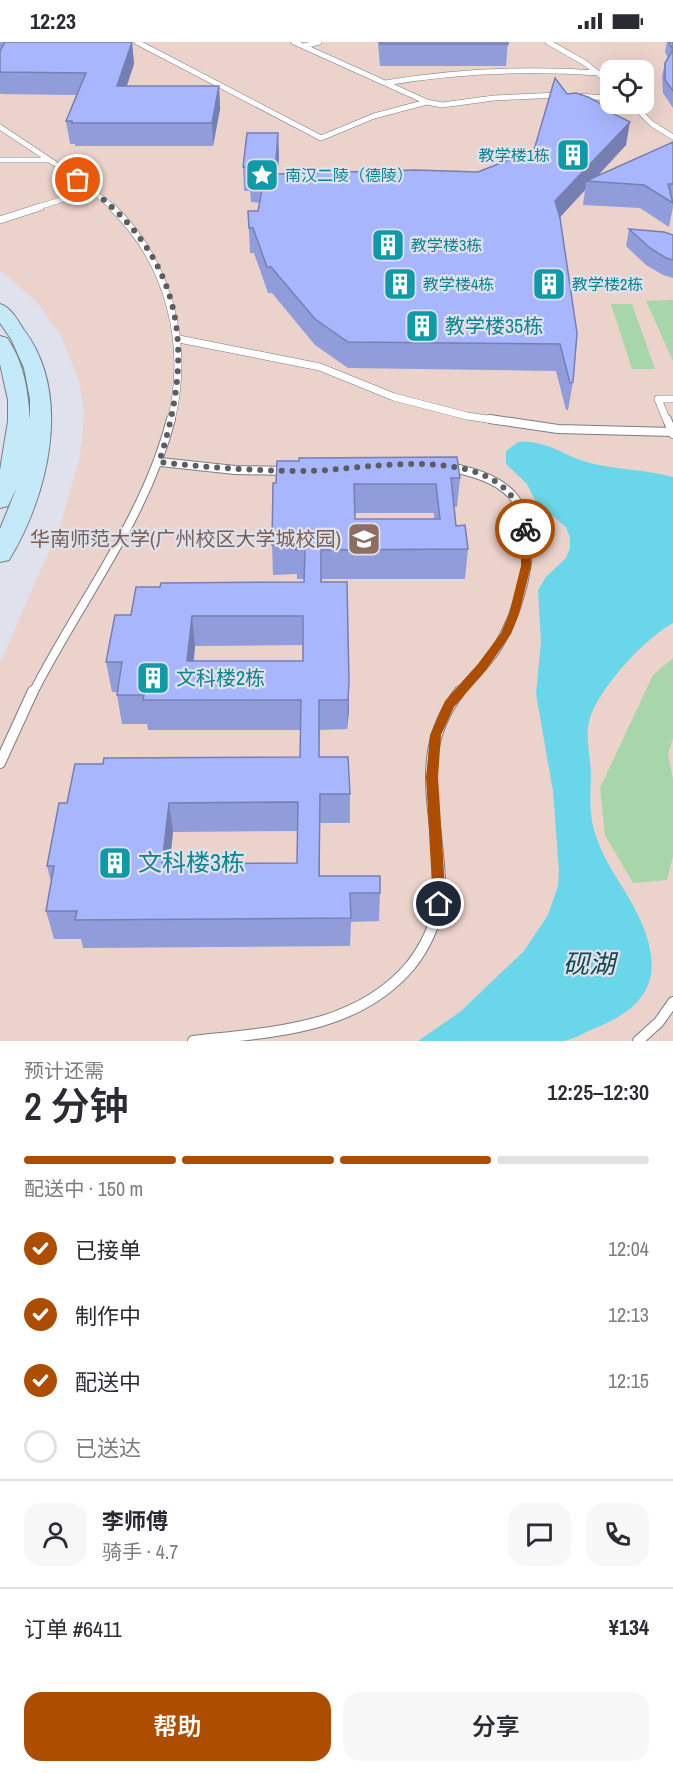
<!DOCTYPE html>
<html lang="zh">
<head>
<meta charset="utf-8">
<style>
	:root { --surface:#fff; --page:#f7f7f7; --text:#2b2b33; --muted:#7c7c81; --line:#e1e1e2; --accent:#ac4d00 }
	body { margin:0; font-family:"Archivo Narrow","Noto Sans SC",sans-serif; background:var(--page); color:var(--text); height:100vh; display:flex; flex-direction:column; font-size:22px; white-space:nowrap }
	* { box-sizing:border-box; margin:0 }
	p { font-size:20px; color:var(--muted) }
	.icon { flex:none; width:33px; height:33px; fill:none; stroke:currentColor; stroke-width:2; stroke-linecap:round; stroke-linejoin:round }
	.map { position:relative; height:999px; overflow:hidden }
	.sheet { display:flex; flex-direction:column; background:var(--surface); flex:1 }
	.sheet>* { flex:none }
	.buttons { position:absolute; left:600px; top:18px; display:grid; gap:12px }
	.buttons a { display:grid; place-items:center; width:54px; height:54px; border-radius:12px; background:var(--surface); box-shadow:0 6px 24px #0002; font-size:30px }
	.pin { position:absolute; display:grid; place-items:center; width:51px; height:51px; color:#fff; margin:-26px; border:3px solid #fff; border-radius:50%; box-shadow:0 2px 6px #0007 }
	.courier { position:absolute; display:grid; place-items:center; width:60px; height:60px; margin:-30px; border:4px solid #ac4d00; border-radius:50%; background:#fff; color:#222; box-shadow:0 2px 8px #0007 }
	.head em { font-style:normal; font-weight:600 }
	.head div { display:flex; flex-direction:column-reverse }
	.head { display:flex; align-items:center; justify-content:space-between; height:102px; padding:0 24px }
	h1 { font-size:39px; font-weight:600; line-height:45px }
	.bar { display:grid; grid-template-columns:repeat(4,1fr); gap:9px 6px; align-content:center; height:72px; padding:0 24px }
	.bar i { height:8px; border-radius:4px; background:var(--line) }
	.bar .active { background:var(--accent) }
	.bar p { grid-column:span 4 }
	.line { display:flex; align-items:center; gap:15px; padding:0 24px; border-top:2px solid var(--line) }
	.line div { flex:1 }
	.round { display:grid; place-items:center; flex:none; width:63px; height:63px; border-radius:18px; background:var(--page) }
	ol { padding:0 24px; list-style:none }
	li { display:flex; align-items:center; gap:18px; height:66px }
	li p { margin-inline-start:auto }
	li .icon { padding:6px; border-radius:50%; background:var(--accent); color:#fff; stroke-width:4 }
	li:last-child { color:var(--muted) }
	li i { width:33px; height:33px; border:3px solid var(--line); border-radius:50% }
	.button { display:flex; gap:12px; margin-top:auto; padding:12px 24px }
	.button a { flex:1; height:69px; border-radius:18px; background:var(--accent); color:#fff; font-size:24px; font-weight:600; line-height:69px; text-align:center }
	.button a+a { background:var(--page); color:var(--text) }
	.status { display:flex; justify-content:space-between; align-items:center; height:42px; padding:0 30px; background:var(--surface); direction:ltr }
	.status svg { height:16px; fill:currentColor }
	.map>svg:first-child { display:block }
	.education { fill:#ebd2cb; fill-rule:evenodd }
	.green { fill:#a7d6aa }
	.water { fill:#6ad6e9 }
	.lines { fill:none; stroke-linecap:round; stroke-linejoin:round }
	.service-far3-casing { stroke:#7b7d86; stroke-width:6 }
	.service-far2-casing { stroke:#7b7d86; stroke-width:8 }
	.service-far1-casing { stroke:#7b7d86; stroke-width:10 }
	.service-casing { stroke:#7b7d86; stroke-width:12 }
	.secondary-casing { stroke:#7b7d86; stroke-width:2 }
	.service-far3 { stroke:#fff; stroke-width:5 }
	.service-far2 { stroke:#fff; stroke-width:7 }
	.service-far1 { stroke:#fff; stroke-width:8 }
	.service { stroke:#fff; stroke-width:10 }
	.secondary { fill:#c4e9f8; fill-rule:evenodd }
	.wall { fill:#909dda; fill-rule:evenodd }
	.shaded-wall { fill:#767fb2 }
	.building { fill:#a8b6fe; stroke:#767fb2; stroke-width:1.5; fill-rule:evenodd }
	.route { fill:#ac4d00 }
	.done { stroke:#5b5d63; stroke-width:6; stroke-dasharray:0 10.8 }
	.labels { text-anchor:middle; stroke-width:4.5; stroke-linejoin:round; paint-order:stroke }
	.far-culture-label { font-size:16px; fill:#0d838f; stroke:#dfe2ec; text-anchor:start }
	.culture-label { font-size:20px; fill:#0d838f; stroke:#dfe2ec; text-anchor:start }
	.education-label { font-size:20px; fill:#785e54; stroke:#dfe2ec; text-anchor:end }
	.near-culture-label { font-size:24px; fill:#0d838f; stroke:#dfe2ec; text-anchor:start }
	.near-water-label { font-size:26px; font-style:italic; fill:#15474f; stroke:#dfe2ec }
</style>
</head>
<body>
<div class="status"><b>12:23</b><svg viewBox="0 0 49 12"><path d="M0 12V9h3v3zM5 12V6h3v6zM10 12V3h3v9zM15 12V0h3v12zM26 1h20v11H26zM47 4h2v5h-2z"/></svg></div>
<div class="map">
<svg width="673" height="999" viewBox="0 0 673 999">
	<rect width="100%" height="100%" fill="#dfe2ec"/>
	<path class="education" d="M 0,0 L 673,0 L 673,999 L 0,999 L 0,621 L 60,484 L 80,414 L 84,369 L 79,339 L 61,294 L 36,259 L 0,228 ZM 610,28 L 644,28 L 644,62 L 610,62 Z"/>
	<path class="green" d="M 673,258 L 673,319 L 646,259 Z
		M 611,262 L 632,262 L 655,327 L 632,327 Z
		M 673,616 L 673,696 L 668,712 L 673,737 L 673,814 L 667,838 L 633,841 L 605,793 L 600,746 L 653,633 Z"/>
	<path class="water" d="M 518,400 C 546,397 564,414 590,421 C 617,428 645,427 673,435 L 673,581 C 645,596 596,649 589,680 C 585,697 591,717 591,734 C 590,756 589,777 597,797 C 606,824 626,847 638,873 C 666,932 651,964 593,987 C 584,991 574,997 564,999 C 551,999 536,999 523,999 C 488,999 453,999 418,999 L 460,970 L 524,909 L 548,873 L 558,844 L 559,829 L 553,749 L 536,652 L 541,600 L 538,548 L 546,535 L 566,516 L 570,506 L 570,496 L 566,485 L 536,460 L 527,442 L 506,422 L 506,409 Z"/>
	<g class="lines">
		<defs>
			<path id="service-far3" d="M 137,0 L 321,96 L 374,74 L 427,60 L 294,0
				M 548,0 L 585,21 L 610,41
				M 304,4 L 319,0
				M 385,41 C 456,29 527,26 599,31
				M 576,54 L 610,56
				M 427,60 L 442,63 L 494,56 L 560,53
				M 632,62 L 652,82 L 673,95
				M 0,85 L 72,133 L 114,166
				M 0,118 L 48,118
				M 35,166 L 92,148"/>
			<path id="service-far2" d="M 112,165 C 169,220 190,302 171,379
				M 0,178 L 40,165
				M 179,297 L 320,325 L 394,355 L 467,374 L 501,379
				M 667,379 L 658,357 L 673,357"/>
			<path id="service-far1" d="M 490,377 L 558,387 L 673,390
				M 667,377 L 673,392
				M 160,420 L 235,428 L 288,429
				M 450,425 C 472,430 496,436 512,453 C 546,491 519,572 495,609 C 485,624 471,637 459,651
				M 33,651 C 79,560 145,478 171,377"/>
			<path id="service" d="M 0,721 L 33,649
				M 193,999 C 271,990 357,988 411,923 C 425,905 435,884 439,861 C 442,839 438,815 436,793 C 429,739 424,695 460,649
				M 638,999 L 659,980 L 673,960"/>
			<path id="secondary" d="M 0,262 C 11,265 18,279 24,288 C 73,353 48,454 9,518 L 0,520 L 0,487 L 15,450 L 16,447 L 8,464 L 0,466 L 0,428 L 8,379 L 8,358 L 0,322 L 0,294 L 7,296 C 24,320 28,349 30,378 L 30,357 L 24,326 L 11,297 L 0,281 Z"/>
		</defs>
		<use href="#service-far3" class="service-far3-casing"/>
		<use href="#service-far2" class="service-far2-casing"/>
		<use href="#service-far1" class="service-far1-casing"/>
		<use href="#service" class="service-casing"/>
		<use href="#secondary" class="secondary-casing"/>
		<use href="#service-far3" class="service-far3"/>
		<use href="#service-far2" class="service-far2"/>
		<use href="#service-far1" class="service-far1"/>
		<use href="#service" class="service"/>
		<use href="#secondary" class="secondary"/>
	</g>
	<path class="wall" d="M 0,0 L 132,0 L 134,22 L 127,44 L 219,44 L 220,67 L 213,104 L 75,104 L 75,102 L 70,102 L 66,79 L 76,53 L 0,52 Z
		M 378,0 L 508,0 L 506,24 L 380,24 Z
		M 667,0 L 673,0 L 673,66 L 663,51 L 662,34 L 665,21 L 668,16 L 665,10 Z
		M 567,52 L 626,103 L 597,134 L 673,100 L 673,165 L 669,185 L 640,166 L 583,163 L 585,148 L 560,175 L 573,340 L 568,368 L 566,368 L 556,329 L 348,326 L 315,303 L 272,251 L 268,251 L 254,211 L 250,211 L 248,169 L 258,169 L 260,161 L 251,160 L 250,149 L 244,149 L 243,125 L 278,91 L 279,115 L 277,132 L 478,130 L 534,108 Z
		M 629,187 L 673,193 L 673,236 L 663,233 L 646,223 L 626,204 Z
		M 460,436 L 457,465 L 454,465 L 456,484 L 468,507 L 465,537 L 322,537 L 322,540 L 347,540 L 349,669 L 347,687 L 320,688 L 319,715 L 350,752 L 350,781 L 320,781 L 320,834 L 380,851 L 379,879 L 351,880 L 350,904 L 83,906 L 81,897 L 54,897 L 46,869 L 51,840 L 47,824 L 67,761 L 103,722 L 300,715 L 300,688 L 148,688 L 147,682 L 122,682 L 117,653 L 117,650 L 112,650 L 106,620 L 131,573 L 160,545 L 304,540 L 304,537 L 297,537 L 297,532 L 273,533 L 272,503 L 273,441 ZM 355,471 L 434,471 L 434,477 L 355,477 ZM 303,603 L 303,619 L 194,619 L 195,604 ZM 297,789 L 297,821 L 170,822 L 173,790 Z"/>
	<path class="shaded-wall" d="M 132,0 L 134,22 L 119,66 L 117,44 Z
		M 219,44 L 220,67 L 213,104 L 212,81 Z
		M 630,80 L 626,103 L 592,140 L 586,139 L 585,148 L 552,184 L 555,159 Z
		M 278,91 L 279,115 L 276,156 L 275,132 Z
		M 192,574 L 195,604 L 190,649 L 187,619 Z
		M 349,640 L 349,669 L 347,687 L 348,658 Z
		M 320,752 L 320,863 L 319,834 Z
		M 169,761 L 173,790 L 166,850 L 162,822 Z"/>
	<path class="building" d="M 5,0 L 132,0 L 117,44 L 219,44 L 212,81 L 72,81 L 72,79 L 66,79 L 86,31 L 0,30 L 0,9 Z
		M 380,0 L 508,0 L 508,2 L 380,2 Z
		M 669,0 L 673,0 L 673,8 Z
		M 673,8 L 673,49 L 665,38 L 665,21 Z
		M 555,36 L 567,52 L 576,51 L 588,55 L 598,60 L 606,68 L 630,80 L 555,159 L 560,176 L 577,291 L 573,340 L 570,341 L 560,302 L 348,300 L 315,277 L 271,225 L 267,225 L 253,186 L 249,186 L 248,169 L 258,169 L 264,137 L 249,136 L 251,125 L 243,125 L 247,91 L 278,91 L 275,132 L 415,128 L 478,130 L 534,108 Z
		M 673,100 L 673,142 L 668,142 L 673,161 L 644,143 L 586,139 Z
		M 629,187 L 664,190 L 673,193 L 673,218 L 666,216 L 650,206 Z
		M 457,415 L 460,436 L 451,436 L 456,484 L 465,483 L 468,507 L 321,508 L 321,540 L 347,540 L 349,640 L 348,658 L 319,658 L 319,715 L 348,715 L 350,752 L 320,752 L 319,834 L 380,834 L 380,851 L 350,851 L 351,876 L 75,878 L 77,869 L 46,869 L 54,824 L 47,824 L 59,761 L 67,761 L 75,722 L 103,722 L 104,716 L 300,715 L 301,658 L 143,658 L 144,653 L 117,653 L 122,620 L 106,620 L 115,573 L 131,573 L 136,545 L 160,545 L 161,541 L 304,540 L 305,508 L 296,508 L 296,503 L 272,503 L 273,441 L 276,441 L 277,419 L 299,419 L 299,416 ZM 354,442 L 436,442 L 440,477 L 355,477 ZM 192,574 L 303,574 L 303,619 L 187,619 ZM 298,760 L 297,821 L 162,822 L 169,761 Z"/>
	<path class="route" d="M 525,483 L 530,487 L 531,524 L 519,572 L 511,592 L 486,628 L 454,665 L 441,693 L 438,735 L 446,862 L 439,867 L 433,862 L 426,735 L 430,693 L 445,659 L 478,622 L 501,591 L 509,572 L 521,524 L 521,487 Z"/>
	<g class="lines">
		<path class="done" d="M 78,138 C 183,211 197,304 159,420 C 210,426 259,429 310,429 C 373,427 511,395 525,487"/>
	</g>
	<defs>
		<symbol id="building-square" viewBox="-11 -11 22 22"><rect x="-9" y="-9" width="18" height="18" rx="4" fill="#0f9aa8" stroke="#dfe2ec"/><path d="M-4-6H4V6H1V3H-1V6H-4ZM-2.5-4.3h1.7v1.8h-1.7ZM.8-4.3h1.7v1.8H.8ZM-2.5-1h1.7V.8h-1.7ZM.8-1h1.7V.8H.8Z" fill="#fff"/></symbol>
		<symbol id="sight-square" viewBox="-11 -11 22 22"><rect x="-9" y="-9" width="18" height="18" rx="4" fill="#0f9aa8" stroke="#dfe2ec"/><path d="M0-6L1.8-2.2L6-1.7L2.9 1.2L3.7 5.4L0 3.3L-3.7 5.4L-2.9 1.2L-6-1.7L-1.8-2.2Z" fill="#fff"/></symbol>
		<symbol id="university-square" viewBox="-11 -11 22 22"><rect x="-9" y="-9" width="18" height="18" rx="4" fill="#8d6e63" stroke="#dfe2ec"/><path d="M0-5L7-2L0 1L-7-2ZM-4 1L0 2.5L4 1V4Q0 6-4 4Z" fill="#fff"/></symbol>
	</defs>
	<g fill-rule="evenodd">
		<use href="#building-square" x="554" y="94" width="38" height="38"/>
		<use href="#sight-square" x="243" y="114" width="38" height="38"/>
		<use href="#building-square" x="369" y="184" width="38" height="38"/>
		<use href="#building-square" x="381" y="223" width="38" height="38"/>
		<use href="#building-square" x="530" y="223" width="38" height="38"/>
		<use href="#building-square" x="403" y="265" width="38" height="38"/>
		<use href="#university-square" x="345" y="478" width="38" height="38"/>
		<use href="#building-square" x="134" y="617" width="38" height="38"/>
		<use href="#building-square" x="96" y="802" width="38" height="38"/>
	</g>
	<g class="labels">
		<g class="far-culture-label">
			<text x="550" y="119" text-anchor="end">教学楼1栋</text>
			<text x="285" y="139">南汉二陵（德陵）</text>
			<text x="411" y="209">教学楼3栋</text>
			<text x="423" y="248">教学楼4栋</text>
			<text x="572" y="248">教学楼2栋</text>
		</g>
		<g class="culture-label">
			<text x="445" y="291">教学楼35栋</text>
			<text x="176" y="643">文科楼2栋</text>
		</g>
		<g class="education-label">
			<text x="341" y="504">华南师范大学(广州校区大学城校园)</text>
		</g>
		<g class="near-culture-label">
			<text x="138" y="829">文科楼3栋</text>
		</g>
		<g class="near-water-label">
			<text x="589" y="931">砚湖</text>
		</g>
	</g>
</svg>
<div class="buttons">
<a><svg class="icon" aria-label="locate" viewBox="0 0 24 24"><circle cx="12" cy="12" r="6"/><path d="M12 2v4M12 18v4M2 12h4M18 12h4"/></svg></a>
</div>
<div class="pin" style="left:78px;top:138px;background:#ea580c"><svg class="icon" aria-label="bag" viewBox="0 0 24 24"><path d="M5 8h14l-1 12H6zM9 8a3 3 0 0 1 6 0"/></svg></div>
<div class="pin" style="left:439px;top:862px;background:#1f2937"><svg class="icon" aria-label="home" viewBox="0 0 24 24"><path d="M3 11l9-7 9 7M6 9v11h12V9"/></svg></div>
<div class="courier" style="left:525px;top:487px"><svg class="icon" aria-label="bike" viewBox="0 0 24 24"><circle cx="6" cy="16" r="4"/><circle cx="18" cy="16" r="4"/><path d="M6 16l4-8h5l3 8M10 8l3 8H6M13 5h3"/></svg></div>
</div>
<section class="sheet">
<div class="head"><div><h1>2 分钟</h1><p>预计还需</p></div><em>12:25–12:30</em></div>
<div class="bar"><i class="active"></i><i class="active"></i><i class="active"></i><i></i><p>配送中 · 150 m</p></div>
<ol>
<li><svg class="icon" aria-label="check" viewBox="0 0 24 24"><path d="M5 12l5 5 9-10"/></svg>已接单<p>12:04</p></li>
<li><svg class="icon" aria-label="check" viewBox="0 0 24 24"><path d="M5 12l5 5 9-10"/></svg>制作中<p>12:13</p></li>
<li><svg class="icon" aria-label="check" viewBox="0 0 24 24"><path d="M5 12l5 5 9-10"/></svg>配送中<p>12:15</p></li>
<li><i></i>已送达</li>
</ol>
<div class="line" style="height:108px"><a class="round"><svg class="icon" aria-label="person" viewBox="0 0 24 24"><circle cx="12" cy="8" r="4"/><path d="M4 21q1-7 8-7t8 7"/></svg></a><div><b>李师傅</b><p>骑手 · 4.7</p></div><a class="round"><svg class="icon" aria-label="chat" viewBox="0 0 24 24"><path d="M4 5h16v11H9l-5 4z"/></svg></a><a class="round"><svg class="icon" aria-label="phone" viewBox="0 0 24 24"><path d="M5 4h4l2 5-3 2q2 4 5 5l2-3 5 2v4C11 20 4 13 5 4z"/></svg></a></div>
<div class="line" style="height:78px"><div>订单 #6411</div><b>¥134</b></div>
<div class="button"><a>帮助</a><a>分享</a></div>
</section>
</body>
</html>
